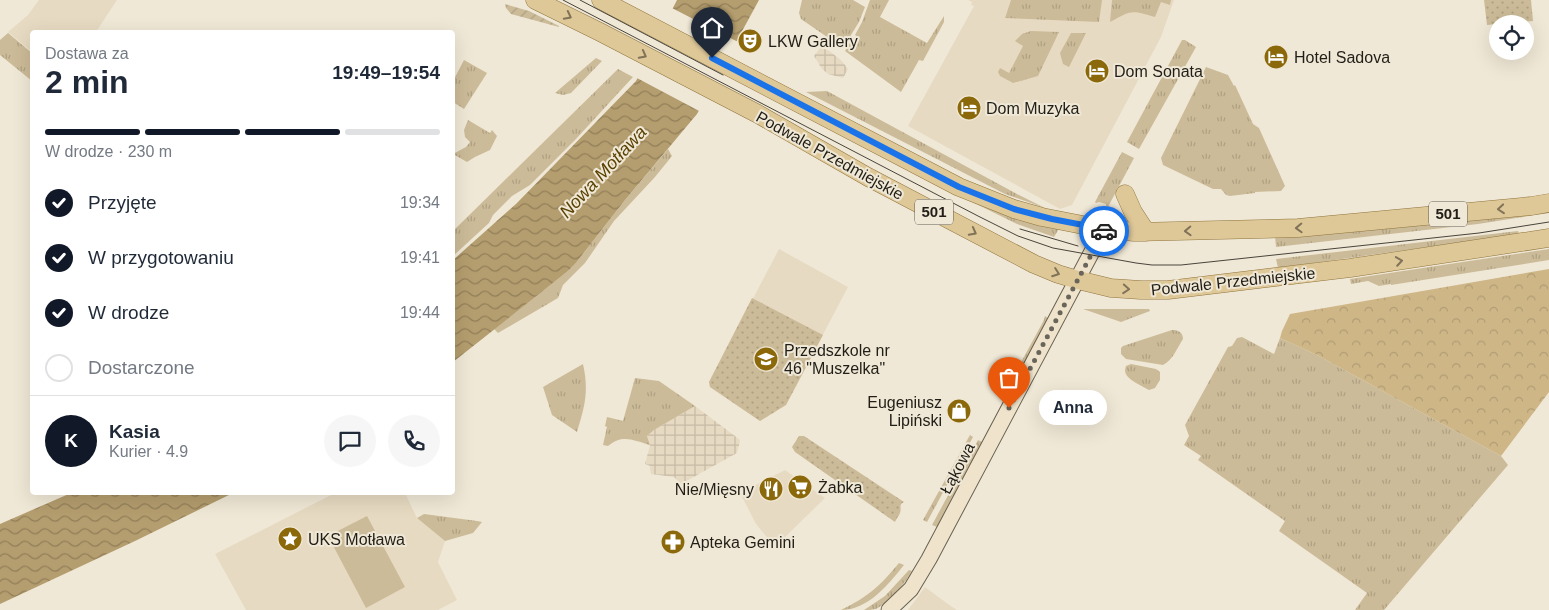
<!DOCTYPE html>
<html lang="pl">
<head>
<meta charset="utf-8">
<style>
	:root { --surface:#fff; --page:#f6f6f7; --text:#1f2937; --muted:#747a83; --line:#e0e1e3; --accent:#111827 }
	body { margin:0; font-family:Arial,sans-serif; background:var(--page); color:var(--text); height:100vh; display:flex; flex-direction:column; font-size:19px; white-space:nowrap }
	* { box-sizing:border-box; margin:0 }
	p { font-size:16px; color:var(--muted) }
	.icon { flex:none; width:28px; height:28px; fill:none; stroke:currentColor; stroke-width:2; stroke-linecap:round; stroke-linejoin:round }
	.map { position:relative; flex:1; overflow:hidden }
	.sheet { position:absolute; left:30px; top:30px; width:425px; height:465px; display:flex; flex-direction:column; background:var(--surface); border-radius:5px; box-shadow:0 5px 20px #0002 }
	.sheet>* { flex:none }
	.fabs { position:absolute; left:1489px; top:15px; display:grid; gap:10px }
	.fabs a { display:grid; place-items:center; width:45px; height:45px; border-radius:50%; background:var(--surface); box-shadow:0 5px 20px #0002; font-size:25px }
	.pin { position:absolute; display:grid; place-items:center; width:42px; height:42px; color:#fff; margin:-51px -21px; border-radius:50% 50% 50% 0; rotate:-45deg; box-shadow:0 0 5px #0007 }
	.pin .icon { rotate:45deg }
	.courier { position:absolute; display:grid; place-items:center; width:50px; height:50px; margin:-25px; border:4px solid #1a73e8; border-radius:50%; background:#fff; color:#222; box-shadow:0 1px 6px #0007 }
	.bubble { position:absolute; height:35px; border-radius:18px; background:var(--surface); box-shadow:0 5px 20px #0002; font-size:16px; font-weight:700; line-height:35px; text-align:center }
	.overview em { font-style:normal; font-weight:700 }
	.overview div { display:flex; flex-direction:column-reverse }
	.overview { display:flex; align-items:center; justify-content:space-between; height:85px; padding:0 15px }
	h1 { font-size:32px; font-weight:700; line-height:38px }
	.bar { display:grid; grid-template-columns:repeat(4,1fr); gap:8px 5px; align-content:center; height:60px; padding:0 15px }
	.bar i { height:6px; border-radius:4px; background:var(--line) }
	.bar .on { background:var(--accent) }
	.bar p { grid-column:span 4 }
	.line { display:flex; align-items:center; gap:12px; padding:0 15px; border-top:1px solid var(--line) }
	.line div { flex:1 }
	.round { display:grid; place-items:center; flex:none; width:52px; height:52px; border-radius:26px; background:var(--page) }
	ol { padding:0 15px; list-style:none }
	li { display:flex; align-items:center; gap:15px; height:55px }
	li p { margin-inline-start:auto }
	li .icon { padding:5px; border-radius:50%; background:var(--accent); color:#fff; stroke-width:4 }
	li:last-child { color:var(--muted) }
	li i { width:28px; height:28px; border:2px solid var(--line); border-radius:50% }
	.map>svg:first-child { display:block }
	.built { fill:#e7dac2 }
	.industrial { fill:url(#industrial-grid) }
	.grass { fill:url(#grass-tufts) }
	.forest { fill:url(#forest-crowns) }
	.park { fill:url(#park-dots) }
	.garden { fill:url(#garden-furrows) }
	.pitch { fill:#ccbb98 }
	.water { fill:url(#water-waves) }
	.pier { fill:#f0e8d6 }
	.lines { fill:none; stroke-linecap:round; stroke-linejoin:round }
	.secondary-casing { stroke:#686051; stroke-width:17 }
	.primary-casing { stroke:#8f753e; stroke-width:19 }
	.secondary { stroke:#efe4cb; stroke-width:15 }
	.primary { stroke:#dfc898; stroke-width:18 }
	.tram { stroke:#48443b; stroke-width:1 }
	.oneway { stroke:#807358 }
	.done { stroke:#69655a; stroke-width:5; stroke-dasharray:0 9 }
	.route { stroke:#1a73e8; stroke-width:6 }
	.labels { text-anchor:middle; stroke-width:4; stroke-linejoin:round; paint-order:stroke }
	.shield { fill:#f0e8d6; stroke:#5f5b50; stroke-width:1 }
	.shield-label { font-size:15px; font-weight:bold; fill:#211e17 }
	.poi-label { font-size:16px; fill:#211e17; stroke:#f0e8d6; text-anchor:start }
	.street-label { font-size:16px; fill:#211e17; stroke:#f0e8d6 }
	.water-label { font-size:18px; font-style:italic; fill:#594102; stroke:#f0e8d6 }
</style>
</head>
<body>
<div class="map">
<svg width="1549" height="610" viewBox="0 0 1549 610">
	<defs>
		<pattern id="industrial-grid" width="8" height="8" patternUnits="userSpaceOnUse" patternTransform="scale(1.25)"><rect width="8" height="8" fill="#e7dac2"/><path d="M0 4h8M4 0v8" fill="none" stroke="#c6bba6"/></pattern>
		<pattern id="grass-tufts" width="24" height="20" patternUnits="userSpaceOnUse" patternTransform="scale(1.25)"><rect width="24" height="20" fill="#ccbb98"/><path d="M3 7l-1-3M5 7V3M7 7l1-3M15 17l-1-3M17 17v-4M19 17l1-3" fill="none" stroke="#afa082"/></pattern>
		<pattern id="forest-crowns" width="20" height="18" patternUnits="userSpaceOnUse" patternTransform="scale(1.25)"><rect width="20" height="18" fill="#ceb687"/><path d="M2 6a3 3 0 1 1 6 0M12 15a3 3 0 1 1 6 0" fill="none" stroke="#b19c74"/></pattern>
		<pattern id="park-dots" width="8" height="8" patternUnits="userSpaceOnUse" patternTransform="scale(1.25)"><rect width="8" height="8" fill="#ccbb98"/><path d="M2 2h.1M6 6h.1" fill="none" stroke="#afa082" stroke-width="1.8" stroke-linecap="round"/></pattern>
		<pattern id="garden-furrows" width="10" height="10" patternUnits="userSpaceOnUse" patternTransform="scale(1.25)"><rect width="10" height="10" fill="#ccbb98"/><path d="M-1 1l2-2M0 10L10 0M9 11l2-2" fill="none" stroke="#afa082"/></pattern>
		<pattern id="water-waves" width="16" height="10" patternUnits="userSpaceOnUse" patternTransform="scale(1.25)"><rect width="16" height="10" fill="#b49d6e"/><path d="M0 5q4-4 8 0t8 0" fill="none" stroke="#927f59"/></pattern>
	</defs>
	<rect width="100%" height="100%" fill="#f0e8d6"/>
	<path class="built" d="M 39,0 L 117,0 L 96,32 L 32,32 L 32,52 L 8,32 L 28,15 Z
		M 968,0 L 1174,0 L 1161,37 L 1072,205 L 1060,209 L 908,126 L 974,6 L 971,5 L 972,2 Z
		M 779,249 L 848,287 L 786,405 L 760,421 L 710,387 L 709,382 Z
		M 785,470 L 825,498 L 775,547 L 756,524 L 740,493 Z
		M 335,493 L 405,493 L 417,518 L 445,541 L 438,562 L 457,600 L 438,610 L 246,610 L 215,554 Z
		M 925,587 L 948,604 L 957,610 L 908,610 Z"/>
	<path class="industrial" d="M 820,48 L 828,50 L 841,60 L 848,69 L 843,78 L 828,74 L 822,69 L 814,56 Z
		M 695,406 L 739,439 L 740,441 L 737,453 L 681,484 L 674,477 L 651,474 L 650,469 L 650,466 L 645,464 L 650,445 L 647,436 L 654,430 Z"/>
	<path class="grass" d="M 802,0 L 853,0 L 865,7 L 859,22 L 843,48 L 801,19 L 799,13 Z
		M 870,0 L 889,0 L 880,17 L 927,43 L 944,16 L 944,22 L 923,61 L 919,60 L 901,92 L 845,51 L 853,38 L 857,41 L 859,38 L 855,35 L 862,22 Z
		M 1011,0 L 1102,0 L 1099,22 L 1005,18 Z
		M 1112,0 L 1171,0 L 1170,5 L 1161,2 L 1155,17 C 1131,10 1132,10 1110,22 Z
		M 1031,31 L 1059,32 L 1038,76 L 1013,83 L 1000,76 L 998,72 L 1000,68 L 1009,73 L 1023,46 L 1015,41 L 1022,34 Z
		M 8,33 L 32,53 L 32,81 L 0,55 L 0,40 Z
		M 1071,33 L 1086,33 L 1069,67 L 1063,64 L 1060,53 Z
		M 1182,40 L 1185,40 L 1196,47 L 1139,149 L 1127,142 Z
		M 596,58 L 602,61 L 571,93 L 563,95 L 555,93 Z
		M 464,60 L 487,73 L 464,109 L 453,102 L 453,81 Z
		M 1206,67 L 1228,75 L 1234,86 L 1235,85 L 1253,124 L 1259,128 L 1285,186 L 1281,191 L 1255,192 L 1255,193 L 1230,196 L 1226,195 L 1221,189 L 1213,189 L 1163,165 L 1161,158 Z
		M 618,69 L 633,77 L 576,139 L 530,185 L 512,196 L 493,215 L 489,223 L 453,256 L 453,231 Z
		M 827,91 L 1017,194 L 1045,208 L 1005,194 L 806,92 Z
		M 468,120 L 490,133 L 492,130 L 497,136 L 490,150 L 475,157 L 467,162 L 453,154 L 466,147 L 470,142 L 465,137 L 464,130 Z
		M 668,149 L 672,156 L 655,177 L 614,221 L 585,263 L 563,285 L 558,298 L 498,333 L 494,329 L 568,271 L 575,264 L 625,200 Z
		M 1122,152 L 1134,158 L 1108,207 L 1106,206 L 1106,204 L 1099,202 L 1096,203 L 1095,202 Z
		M 968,197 L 1060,227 L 1054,237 L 1017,224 L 970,201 Z
		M 1549,210 L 1549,213 L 1478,224 L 1276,247 L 1275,236 Z
		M 1518,231 L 1519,234 L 1278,268 L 1276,259 Z
		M 1549,249 L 1549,260 L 1391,285 L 1391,284 L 1379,286 L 1368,281 L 1351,284 L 1350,279 Z
		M 1083,309 L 1149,309 L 1150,311 L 1121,322 Z
		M 1045,316 L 1048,318 L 1004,400 L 1001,399 L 1044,320 Z
		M 1172,330 C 1178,330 1183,332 1183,339 C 1177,348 1173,360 1163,365 L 1126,359 L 1121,354 L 1121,348 L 1123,346 Z
		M 1242,337 L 1274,354 L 1280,338 L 1317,355 L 1501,456 L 1508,465 L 1384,610 L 1355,610 L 1367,593 L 1279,531 L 1285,521 L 1198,460 L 1201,456 L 1184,445 L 1189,436 L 1185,425 L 1228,347 L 1232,346 L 1237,338 Z
		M 583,364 C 589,391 585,406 577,432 L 552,415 L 543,387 Z
		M 1131,364 L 1156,369 L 1160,372 L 1160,380 L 1155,388 L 1149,390 L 1147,389 C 1138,383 1121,378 1126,366 Z
		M 635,378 L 659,381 L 695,406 L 654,430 L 647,436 L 650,445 C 632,440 623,434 608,446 L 603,445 L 607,427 L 605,426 L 607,417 L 623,421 Z
		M 970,435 L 973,437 L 927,522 L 923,520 Z
		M 978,440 L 982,442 L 937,527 L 932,525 Z
		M 424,514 L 477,521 L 482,522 L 473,533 L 445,541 L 417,518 Z
		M 899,563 L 904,565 C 888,585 868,610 841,610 C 869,596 879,587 899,563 Z
		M 909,570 L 912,571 C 904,585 890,601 876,609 C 872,610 868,610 864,610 L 885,596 Z"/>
	<path class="forest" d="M 1549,269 L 1549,392 L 1501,456 L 1317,355 L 1280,338 L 1282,331 L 1290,314 Z"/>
	<path class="park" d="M 1484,0 L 1531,0 L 1533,21 L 1487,25 Z
		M 752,298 L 823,335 L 786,405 L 760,421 L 710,387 L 709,382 Z
		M 799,436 L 804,436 L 904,502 C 898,505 902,507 900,513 C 899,516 896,519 895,522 L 795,452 L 792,447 Z"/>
	<path class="garden" d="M 505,4 L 529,11 L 559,26 L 559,27 L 511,14 L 506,8 Z"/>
	<path class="pitch" d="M 367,516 L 405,587 L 366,608 L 328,536 Z"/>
	<path class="water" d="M 677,0 L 759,0 L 697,114 L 625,200 L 575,264 L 568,271 L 453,362 L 453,260 L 516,204 L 636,81 Z
		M 71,493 L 71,492 L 233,493 L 135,541 L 0,604 L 0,524 Z"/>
	<path class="pier" d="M 670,7 L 740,43 L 701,112 L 635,77 Z"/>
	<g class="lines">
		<defs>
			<path id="secondary" d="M 889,610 L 911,589 L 929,559 L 1104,229"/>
			<path id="primary" d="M 535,0 L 600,32 L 758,114 L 868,177 L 1034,264 L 1058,274 L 1078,280 L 1111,288 L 1141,290 L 1168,290 L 1350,268 L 1549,238
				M 601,0 L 959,187 L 1014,209 L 1042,217 L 1093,227 L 1134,232 L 1298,228 L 1531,206 L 1549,203
				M 1125,194 L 1133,212 L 1146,232"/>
		</defs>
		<use href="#secondary" class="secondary-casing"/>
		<use href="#primary" class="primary-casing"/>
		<use href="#secondary" class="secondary"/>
		<use href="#primary" class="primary"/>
		<path class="tram" d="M 563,0 L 978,216 L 1018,236 L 1053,248 L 1136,263 L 1152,265 L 1181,265 L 1479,233 L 1549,222
			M 580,0 L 723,75
			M 1020,229 L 1078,246"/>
	</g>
	<defs><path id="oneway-chevron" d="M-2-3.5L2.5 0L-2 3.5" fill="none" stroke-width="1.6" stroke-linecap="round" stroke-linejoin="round" transform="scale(1.25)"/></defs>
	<g class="oneway">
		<use href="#oneway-chevron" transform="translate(568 16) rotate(27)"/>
		<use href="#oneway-chevron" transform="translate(643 55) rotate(28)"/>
		<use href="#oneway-chevron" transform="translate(1501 209) rotate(175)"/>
		<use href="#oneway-chevron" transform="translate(1299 228) rotate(178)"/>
		<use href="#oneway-chevron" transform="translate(1188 231) rotate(178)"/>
		<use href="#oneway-chevron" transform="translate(973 232) rotate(28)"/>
		<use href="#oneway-chevron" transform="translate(1399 261) rotate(-9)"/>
		<use href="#oneway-chevron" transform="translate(1056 273) rotate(20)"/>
		<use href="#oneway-chevron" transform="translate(1126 289) rotate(4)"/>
	</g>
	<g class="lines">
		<path class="done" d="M 1009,408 L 1104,231"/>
		<path class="route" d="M 712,58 L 959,187 L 1014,209 L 1052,219 L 1104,229 L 1104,231"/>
	</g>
	<defs>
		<symbol id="theatre-disc" viewBox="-11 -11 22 22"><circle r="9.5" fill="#8b6809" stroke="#f0e8d6"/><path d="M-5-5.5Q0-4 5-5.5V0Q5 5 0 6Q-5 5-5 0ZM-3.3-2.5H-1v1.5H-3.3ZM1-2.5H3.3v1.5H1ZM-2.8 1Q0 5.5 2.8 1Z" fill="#fff"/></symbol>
		<symbol id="hotel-disc" viewBox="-11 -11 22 22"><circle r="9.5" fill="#8b6809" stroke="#f0e8d6"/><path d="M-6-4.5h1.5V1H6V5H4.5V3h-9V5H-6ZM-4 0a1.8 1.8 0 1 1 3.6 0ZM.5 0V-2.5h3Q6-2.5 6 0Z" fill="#fff"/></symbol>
		<symbol id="school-disc" viewBox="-11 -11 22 22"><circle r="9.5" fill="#8b6809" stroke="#f0e8d6"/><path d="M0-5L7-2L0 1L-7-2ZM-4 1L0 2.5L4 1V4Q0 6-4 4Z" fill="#fff"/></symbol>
		<symbol id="shop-disc" viewBox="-11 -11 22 22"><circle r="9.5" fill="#8b6809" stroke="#f0e8d6"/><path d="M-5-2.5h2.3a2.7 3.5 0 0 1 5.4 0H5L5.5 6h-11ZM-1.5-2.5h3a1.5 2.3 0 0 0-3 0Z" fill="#fff"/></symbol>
		<symbol id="supermarket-disc" viewBox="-11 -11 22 22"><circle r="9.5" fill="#8b6809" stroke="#f0e8d6"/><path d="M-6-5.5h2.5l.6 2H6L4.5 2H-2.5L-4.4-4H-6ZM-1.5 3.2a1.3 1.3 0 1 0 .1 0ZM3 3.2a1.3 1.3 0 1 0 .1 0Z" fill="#fff"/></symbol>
		<symbol id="restaurant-disc" viewBox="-11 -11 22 22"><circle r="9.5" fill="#8b6809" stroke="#f0e8d6"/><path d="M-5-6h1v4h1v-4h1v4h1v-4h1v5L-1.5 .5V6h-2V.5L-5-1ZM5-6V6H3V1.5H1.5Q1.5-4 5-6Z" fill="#fff"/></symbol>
		<symbol id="sight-disc" viewBox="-11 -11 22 22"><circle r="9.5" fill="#8b6809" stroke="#f0e8d6"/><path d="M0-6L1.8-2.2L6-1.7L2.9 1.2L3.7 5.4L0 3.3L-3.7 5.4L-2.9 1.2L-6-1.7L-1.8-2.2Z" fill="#fff"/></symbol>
		<symbol id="pharmacy-disc" viewBox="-11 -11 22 22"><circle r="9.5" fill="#8b6809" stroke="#f0e8d6"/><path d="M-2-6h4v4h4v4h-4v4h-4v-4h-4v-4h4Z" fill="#fff"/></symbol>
	</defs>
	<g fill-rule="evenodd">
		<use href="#theatre-disc" x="736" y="27" width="28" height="28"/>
		<use href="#hotel-disc" x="1262" y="43" width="28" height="28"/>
		<use href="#hotel-disc" x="1083" y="57" width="28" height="28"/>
		<use href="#hotel-disc" x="955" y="94" width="28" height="28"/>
		<use href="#school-disc" x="752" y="345" width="28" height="28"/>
		<use href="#shop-disc" x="945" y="397" width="28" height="28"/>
		<use href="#supermarket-disc" x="786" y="473" width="28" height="28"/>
		<use href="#restaurant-disc" x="757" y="475" width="28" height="28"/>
		<use href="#sight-disc" x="276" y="525" width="28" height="28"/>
		<use href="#pharmacy-disc" x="659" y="528" width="28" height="28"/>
	</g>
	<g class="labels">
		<g class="shield">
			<rect x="915" y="199.5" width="38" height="25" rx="4"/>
			<rect x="1429" y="201.5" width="38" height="25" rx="4"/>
		</g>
		<g class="shield-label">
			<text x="934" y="217">501</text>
			<text x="1448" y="219">501</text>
		</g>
		<g class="poi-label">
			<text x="768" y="47">LKW Gallery</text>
			<text x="1294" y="63">Hotel Sadova</text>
			<text x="1114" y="77">Dom Sonata</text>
			<text x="986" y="114">Dom Muzyka</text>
			<text x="784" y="356">Przedszkole nr<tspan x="784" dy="18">46 "Muszelka"</tspan></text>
			<text x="942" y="408" text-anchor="end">Eugeniusz<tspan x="942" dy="18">Lipiński</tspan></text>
			<text x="818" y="493">Żabka</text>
			<text x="754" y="495" text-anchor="end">Nie/Mięsny</text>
			<text x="308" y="545">UKS Motława</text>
			<text x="690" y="548">Apteka Gemini</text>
		</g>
		<g class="street-label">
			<text transform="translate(830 155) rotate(29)" y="6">Podwale Przedmiejskie</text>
			<text transform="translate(1233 281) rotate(-6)" y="6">Podwale Przedmiejskie</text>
			<text transform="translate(957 468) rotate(-62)" y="6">Łąkowa</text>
		</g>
		<g class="water-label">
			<text transform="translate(603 172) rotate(-47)" y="6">Nowa Motława</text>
		</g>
	</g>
</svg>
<div class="fabs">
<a><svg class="icon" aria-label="locate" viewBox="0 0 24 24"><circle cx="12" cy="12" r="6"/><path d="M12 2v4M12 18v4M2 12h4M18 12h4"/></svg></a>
</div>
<div class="pin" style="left:1009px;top:408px;background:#ea580c"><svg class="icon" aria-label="bag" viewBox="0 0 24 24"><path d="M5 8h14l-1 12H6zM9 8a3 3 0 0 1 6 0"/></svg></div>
<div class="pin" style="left:712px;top:58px;background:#1f2937"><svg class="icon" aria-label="home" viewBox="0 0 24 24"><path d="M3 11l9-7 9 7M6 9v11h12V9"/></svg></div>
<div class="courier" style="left:1104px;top:231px"><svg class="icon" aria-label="car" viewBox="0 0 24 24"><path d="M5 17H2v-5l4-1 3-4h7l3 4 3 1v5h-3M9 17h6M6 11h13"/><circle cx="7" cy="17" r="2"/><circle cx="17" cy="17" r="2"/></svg></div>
<div class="bubble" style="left:1039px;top:390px;width:68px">Anna</div>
<section class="sheet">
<div class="overview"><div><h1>2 min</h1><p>Dostawa za</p></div><em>19:49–19:54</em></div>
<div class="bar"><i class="on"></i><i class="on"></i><i class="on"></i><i></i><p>W drodze · 230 m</p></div>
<ol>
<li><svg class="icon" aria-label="check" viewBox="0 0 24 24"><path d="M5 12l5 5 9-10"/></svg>Przyjęte<p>19:34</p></li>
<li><svg class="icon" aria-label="check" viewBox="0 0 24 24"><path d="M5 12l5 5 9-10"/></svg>W przygotowaniu<p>19:41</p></li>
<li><svg class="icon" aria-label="check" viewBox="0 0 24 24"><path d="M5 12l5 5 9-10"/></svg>W drodze<p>19:44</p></li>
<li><i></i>Dostarczone</li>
</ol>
<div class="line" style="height:90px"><b class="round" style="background:var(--accent);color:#fff">K</b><div><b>Kasia</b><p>Kurier · 4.9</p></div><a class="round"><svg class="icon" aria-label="chat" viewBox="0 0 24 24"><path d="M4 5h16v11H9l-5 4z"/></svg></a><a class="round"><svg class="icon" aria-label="phone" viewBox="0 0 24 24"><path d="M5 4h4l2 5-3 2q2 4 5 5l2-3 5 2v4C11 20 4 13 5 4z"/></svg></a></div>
</section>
</div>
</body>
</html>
